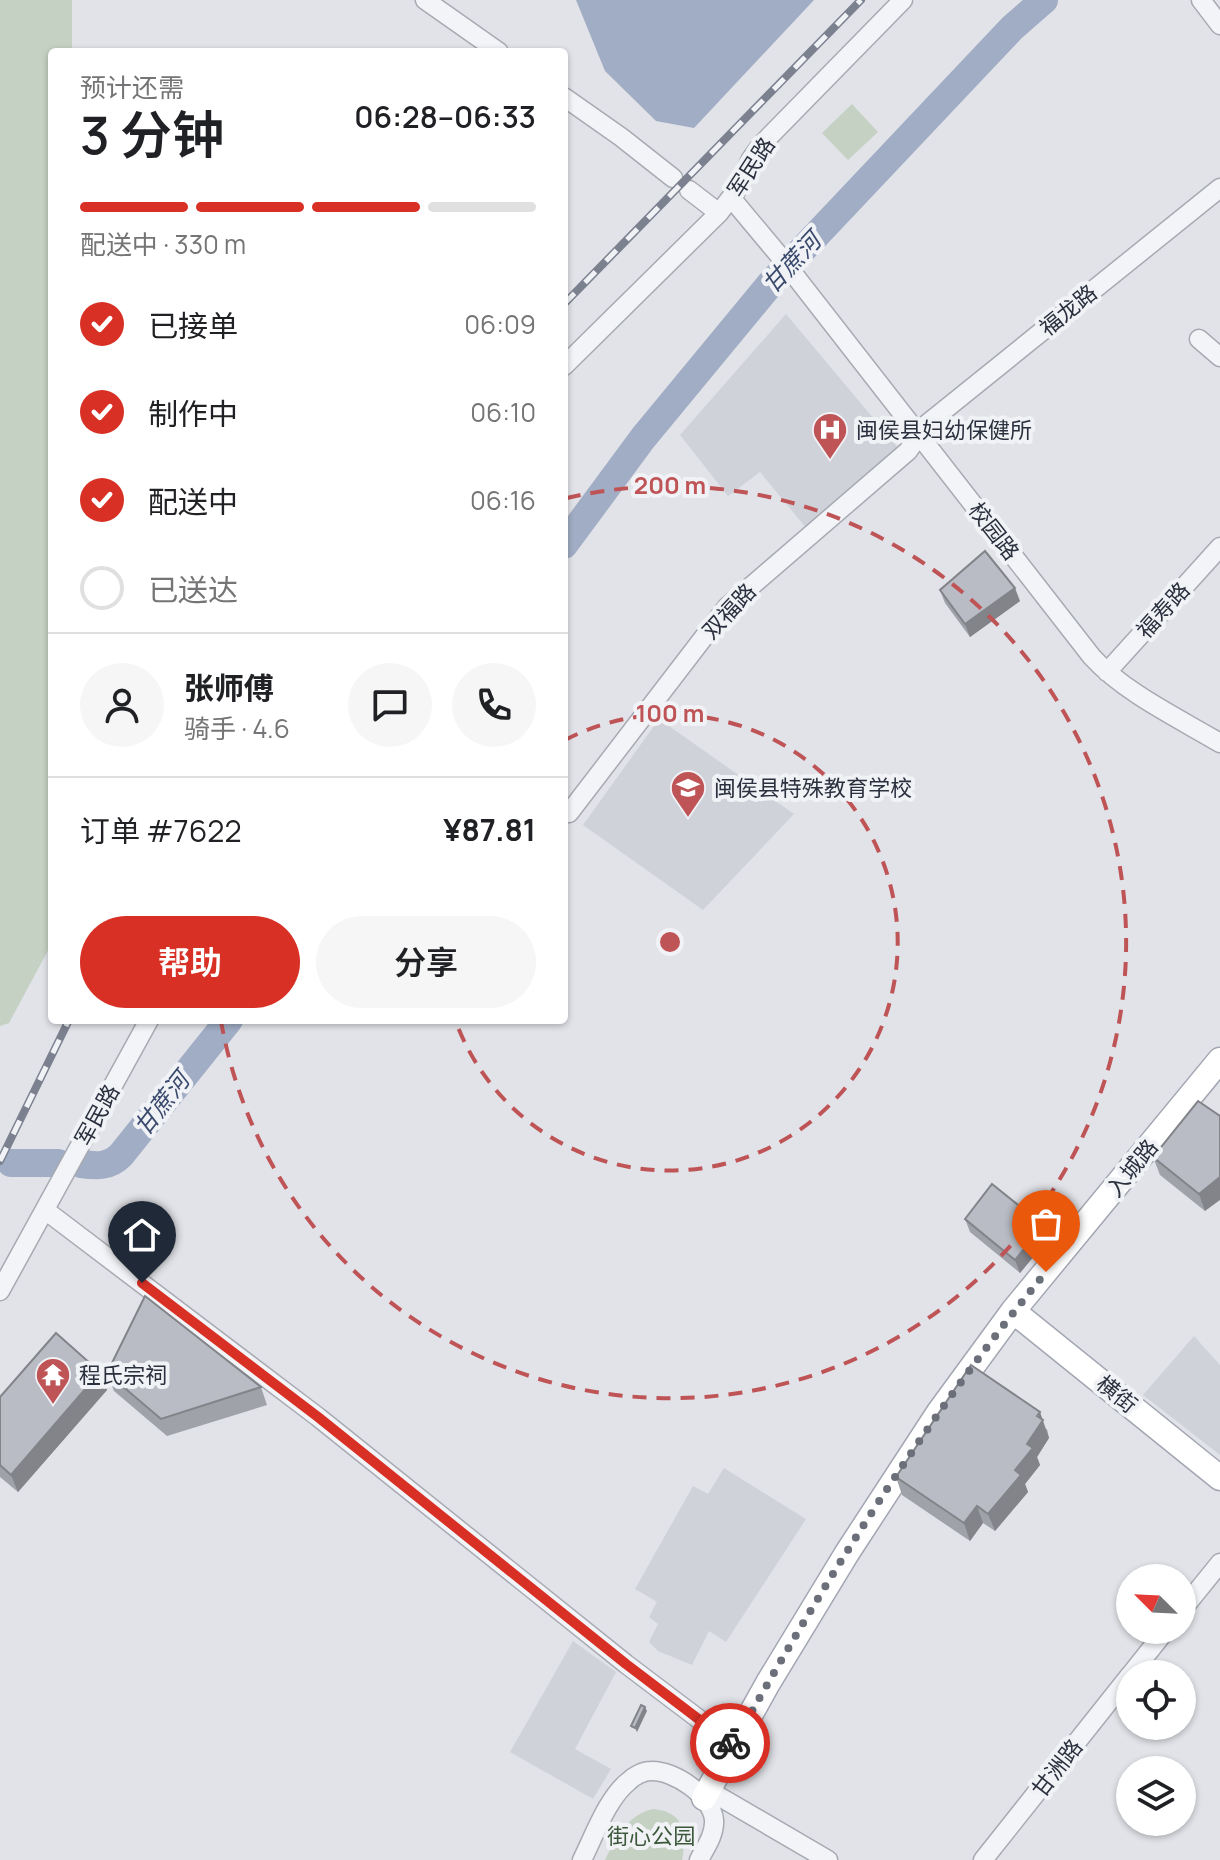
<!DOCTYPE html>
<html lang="zh">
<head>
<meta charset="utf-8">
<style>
	:root { --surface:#fff; --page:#f6f6f6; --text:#202124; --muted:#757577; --line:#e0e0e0; --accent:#d93025 }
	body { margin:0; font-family:Manrope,"Noto Sans SC",sans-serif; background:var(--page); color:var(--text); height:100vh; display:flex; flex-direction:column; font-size:30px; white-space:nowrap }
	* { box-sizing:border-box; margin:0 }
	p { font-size:26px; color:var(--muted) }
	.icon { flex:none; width:44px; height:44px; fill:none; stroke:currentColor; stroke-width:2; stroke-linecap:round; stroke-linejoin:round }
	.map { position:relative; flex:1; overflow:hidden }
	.panel { position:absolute; left:48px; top:48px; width:520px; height:976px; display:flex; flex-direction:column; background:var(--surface); border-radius:8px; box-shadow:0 2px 6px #0004 }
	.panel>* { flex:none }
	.needle { width:52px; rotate:294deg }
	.fabs { position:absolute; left:1116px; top:1564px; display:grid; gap:16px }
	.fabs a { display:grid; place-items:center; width:80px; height:80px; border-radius:50%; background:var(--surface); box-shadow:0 2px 6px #0004; font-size:40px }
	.pin { position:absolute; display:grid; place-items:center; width:68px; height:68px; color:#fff; margin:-82px -34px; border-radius:50% 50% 50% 0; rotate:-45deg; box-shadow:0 0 8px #0007 }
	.pin .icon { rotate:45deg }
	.courier { position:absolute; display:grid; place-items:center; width:80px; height:80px; margin:-40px; border:6px solid #d93025; border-radius:50%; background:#fff; color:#222; box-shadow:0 2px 10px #0007 }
	.head em { font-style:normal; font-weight:600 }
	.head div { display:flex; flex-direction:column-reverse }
	.head { display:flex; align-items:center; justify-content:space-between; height:136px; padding:0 32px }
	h1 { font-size:52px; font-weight:600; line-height:60px }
	.bar { display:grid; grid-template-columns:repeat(4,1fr); gap:12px 8px; align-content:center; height:96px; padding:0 32px }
	.bar i { height:10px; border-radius:6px; background:var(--line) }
	.bar .current { background:var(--accent) }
	.bar p { grid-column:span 4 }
	.line { display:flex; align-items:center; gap:20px; padding:0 32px; border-top:2px solid var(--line) }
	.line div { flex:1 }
	.round { display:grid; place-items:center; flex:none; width:84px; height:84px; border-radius:42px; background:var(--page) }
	ol { padding:0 32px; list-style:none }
	li { display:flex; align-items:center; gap:24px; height:88px }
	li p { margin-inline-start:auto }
	li .icon { padding:8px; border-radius:50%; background:var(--accent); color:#fff; stroke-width:4 }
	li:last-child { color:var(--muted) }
	li i { width:44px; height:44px; border:4px solid var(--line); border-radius:50% }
	.primary-button { display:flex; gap:16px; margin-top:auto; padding:16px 32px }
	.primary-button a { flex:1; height:92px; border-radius:48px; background:var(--accent); color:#fff; font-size:32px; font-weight:600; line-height:92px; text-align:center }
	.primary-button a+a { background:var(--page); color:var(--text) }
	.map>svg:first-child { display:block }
	.built { fill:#d0d2da }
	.green { fill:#c5d1c3 }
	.water { fill:#a0adc4 }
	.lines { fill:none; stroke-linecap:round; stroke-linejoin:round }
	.river { stroke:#a0adc4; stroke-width:28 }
	.minor-casing { stroke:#a7aab2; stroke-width:21 }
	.major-casing { stroke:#a2a6b2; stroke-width:27 }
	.minor { stroke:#f3f4f7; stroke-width:18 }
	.major { stroke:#fff; stroke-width:24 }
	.rail-casing { stroke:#7c8190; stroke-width:8 }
	.rail { stroke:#f0f2f6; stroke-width:5; stroke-dasharray:15; stroke-linecap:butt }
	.wall { fill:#9fa2a9 }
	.shaded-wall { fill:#828489 }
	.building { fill:#b9bcc4; stroke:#828489; stroke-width:2 }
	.done { stroke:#6b6f7a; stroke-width:8; stroke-dasharray:0 14.4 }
	.route { stroke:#d93025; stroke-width:10 }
	.ring { fill:none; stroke:#bf5457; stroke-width:4; stroke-dasharray:14 10 }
	.labels { text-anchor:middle; stroke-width:8; stroke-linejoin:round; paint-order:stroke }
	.street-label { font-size:22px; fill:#2b303e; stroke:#f0f2f6 }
	.poi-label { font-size:22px; fill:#2b303e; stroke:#f0f2f6; text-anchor:start }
	.park-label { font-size:22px; fill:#3c583a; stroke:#f0f2f6 }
	.water-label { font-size:24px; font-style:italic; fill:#3a4a6d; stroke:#f0f2f6 }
	.centre { fill:#bf5457; stroke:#f0f2f6; stroke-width:4 }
	.ring-label { font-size:24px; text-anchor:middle; font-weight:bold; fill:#bf5457; stroke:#f0f2f6; stroke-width:8; stroke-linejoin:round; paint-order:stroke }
</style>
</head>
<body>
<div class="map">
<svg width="1220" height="1860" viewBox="0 0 1220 1860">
	<rect width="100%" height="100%" fill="#e1e3e8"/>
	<path class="built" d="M 786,314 L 900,450 L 807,529 L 760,472 L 728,496 L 680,435 Z
		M 659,719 L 794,814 L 703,910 L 583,825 Z
		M 1194,1336 L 1220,1365 L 1220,1455 L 1143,1395 Z
		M 724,1468 L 806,1519 L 726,1642 L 709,1631 L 692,1665 L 658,1651 L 649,1642 L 658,1624 L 649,1617 L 657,1602 L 635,1589 L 693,1486 L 708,1494 Z
		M 573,1641 L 616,1672 L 575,1749 L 611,1769 L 593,1799 L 510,1752 Z"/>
	<path class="green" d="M 0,0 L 72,0 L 72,52 L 52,52 L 52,943 L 9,1023 L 0,1026 Z
		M 852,104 L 878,132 L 848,160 L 822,133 Z
		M 653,1809 C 685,1812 687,1833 682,1860 L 605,1860 C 616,1838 627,1815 653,1809 Z"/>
	<path class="water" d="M 576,0 L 814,0 L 694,128 L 656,121 L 605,71 Z"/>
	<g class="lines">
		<path class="river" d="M 564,545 L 643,438 L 771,283 L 1012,28 L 1044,0
			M 11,1163 L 58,1163
			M 81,1164 C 97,1166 109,1167 121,1155 L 229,1020"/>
		<defs>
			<path id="minor" d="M 425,0 L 499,52
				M 1201,0 L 1220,25
				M 564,97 L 621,137 L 673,178
				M 689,190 L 719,213
				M 732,199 L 778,254 L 1092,657 C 1125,693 1178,718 1220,743
				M 1199,339 L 1220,357
				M 564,366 L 719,213 L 739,187 L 751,159 L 761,145 L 903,0
				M 1107,672 L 1220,547
				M 569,813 L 727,607 L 908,451 L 927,424 L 1220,188
				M 45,1210 L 318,1417 L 626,1664 L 741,1751
				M 0,1291 L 149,1020
				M 1182,1610 L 1220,1563
				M 1131,1674 L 1166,1630
				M 708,1790 L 828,1860
				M 582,1860 C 594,1836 608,1797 629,1781 C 634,1776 643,1771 651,1771 C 674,1770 712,1796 714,1820 C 715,1835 705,1848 699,1860
				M 983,1860 L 1130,1675"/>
			<path id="major" d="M 1013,1311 L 1220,1478
				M 704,1798 L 768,1683 L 847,1553 L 939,1412 L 1013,1311 L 1220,1060"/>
		</defs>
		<use href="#minor" class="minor-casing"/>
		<use href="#major" class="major-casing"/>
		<use href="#minor" class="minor"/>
		<use href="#major" class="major"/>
		<defs>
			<path id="rail" d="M 564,304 L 861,0
				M 0,1161 L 69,1020"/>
		</defs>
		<use href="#rail" class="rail-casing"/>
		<use href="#rail" class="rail"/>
	</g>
	<path class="wall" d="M 940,590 L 1020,601 L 970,637 L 945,603 Z
		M 1220,1116 L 1205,1211 L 1160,1175 L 1153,1157 Z
		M 965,1219 L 1043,1225 L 1048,1239 L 1020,1273 L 970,1232 Z
		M 107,1373 L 261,1387 L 267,1405 L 167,1436 L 114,1391 Z
		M 107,1390 L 18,1492 L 0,1477 L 0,1397 Z
		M 1047,1429 L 1049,1438 L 1037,1457 L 1040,1465 L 1025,1484 L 1028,1492 L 995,1531 L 983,1523 L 970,1541 L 902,1495 L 896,1477 Z"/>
	<path class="shaded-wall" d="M 1015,588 L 1020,601 L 970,637 L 965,624 Z
		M 1220,1177 L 1220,1200 L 1205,1211 L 1199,1194 Z
		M 1043,1225 L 1048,1239 L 1020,1273 L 1015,1260 Z
		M 100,1372 L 107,1390 L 18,1492 L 11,1475 Z
		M 1040,1412 L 1049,1438 L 1037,1457 L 1040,1465 L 1025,1484 L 1028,1492 L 995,1531 L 988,1514 L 1015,1470 Z
		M 977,1506 L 983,1523 L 970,1541 L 964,1523 Z
		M 645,1707 L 647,1711 L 637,1732 L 635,1728 Z"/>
	<path class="building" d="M 985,551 L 1015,588 L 965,624 L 940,590 Z
		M 1198,1101 L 1220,1116 L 1220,1177 L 1199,1194 L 1153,1157 Z
		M 992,1184 L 1043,1225 L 1015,1260 L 965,1219 Z
		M 145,1296 L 261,1387 L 161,1419 L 107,1373 Z
		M 56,1333 L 100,1372 L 11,1475 L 0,1465 L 0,1397 Z
		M 971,1365 L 1040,1412 L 1037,1416 L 1043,1420 L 1027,1444 L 1033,1448 L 1015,1470 L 1021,1475 L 988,1514 L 977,1506 L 964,1523 L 896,1477 Z
		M 641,1705 L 645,1707 L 635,1728 L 631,1726 Z"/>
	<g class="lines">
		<path class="done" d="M 730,1743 L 733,1745 C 825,1580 926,1418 1046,1272"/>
		<path class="route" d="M 142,1283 L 318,1417 L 626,1664 L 730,1743"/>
	</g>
	<g class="ring">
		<path d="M565 740A228 228 0 1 1 456 1022"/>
		<path d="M567 498A456 456 0 1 1 221 1021"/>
	</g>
	<defs>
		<symbol id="hospital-pin" viewBox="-11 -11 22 30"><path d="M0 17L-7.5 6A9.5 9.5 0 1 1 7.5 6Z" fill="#bf5457" stroke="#f0f2f6"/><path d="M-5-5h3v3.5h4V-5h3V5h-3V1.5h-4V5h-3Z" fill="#fff"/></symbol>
		<symbol id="school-pin" viewBox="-11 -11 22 30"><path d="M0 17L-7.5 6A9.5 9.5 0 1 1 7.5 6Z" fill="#bf5457" stroke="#f0f2f6"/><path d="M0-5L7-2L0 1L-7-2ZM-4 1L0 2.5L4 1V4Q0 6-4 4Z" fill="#fff"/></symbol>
		<symbol id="temple-pin" viewBox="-11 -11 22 30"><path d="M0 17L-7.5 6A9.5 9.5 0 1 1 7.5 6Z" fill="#bf5457" stroke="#f0f2f6"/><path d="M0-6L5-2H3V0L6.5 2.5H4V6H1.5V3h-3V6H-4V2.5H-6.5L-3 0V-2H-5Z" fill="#fff"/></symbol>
	</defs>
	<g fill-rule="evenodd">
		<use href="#hospital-pin" x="810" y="410" width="40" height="54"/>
		<use href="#school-pin" x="668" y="768" width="40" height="54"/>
		<use href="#temple-pin" x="33" y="1355" width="40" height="54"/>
	</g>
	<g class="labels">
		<g class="street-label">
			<text transform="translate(751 167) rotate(-57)" y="8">军民路</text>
			<text transform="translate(1068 310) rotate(-39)" y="8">福龙路</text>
			<text transform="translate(994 531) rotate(52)" y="8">校园路</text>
			<text transform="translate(1163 610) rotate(-48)" y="8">福寿路</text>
			<text transform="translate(729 611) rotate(-47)" y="8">双福路</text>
			<text transform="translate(97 1115) rotate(-61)" y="8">军民路</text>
			<text transform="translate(1132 1168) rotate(-51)" y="8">入城路</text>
			<text transform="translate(1117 1394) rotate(39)" y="8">横街</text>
			<text transform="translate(1057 1768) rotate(-52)" y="8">甘洲路</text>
		</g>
		<g class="poi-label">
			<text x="856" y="438">闽侯县妇幼保健所</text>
			<text x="714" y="796">闽侯县特殊教育学校</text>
			<text x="79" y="1383">程氏宗祠</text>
		</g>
		<g class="park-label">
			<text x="651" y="1844">街心公园</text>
		</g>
		<g class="water-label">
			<text transform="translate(792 263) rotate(-47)" y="8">甘蔗河</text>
			<text transform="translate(162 1104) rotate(-52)" y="8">甘蔗河</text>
		</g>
	</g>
	<circle cx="670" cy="942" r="12" class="centre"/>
	<g class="ring-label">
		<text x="670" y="494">200 m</text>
		<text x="670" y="722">100 m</text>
	</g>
</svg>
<div class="fabs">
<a><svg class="needle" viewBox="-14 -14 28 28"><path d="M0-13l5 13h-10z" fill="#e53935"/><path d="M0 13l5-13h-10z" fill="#757577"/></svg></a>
<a><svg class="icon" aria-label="locate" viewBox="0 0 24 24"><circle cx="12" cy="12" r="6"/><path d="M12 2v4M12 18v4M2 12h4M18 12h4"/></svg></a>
<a><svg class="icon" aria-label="layers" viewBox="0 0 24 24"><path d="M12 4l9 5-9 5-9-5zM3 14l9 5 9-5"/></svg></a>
</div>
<div class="pin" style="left:1046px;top:1272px;background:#ea580c"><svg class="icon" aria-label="bag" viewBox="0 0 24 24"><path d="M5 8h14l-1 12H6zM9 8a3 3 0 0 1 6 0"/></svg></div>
<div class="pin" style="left:142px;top:1283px;background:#1f2937"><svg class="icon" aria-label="home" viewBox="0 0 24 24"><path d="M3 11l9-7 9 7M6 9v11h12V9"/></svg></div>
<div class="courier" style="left:730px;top:1743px"><svg class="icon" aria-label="bike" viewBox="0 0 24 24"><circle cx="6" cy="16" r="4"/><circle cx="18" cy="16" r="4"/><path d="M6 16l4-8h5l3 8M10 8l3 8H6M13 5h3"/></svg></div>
<section class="panel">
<div class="head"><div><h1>3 分钟</h1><p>预计还需</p></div><em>06:28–06:33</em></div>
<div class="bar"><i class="current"></i><i class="current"></i><i class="current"></i><i></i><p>配送中 · 330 m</p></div>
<ol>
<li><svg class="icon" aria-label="check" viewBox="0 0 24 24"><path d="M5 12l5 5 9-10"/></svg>已接单<p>06:09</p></li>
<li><svg class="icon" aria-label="check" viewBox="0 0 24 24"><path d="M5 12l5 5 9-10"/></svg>制作中<p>06:10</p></li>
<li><svg class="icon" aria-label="check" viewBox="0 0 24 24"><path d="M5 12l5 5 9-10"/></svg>配送中<p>06:16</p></li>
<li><i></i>已送达</li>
</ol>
<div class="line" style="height:144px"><a class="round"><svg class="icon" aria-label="person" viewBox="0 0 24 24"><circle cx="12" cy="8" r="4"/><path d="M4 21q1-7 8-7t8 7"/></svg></a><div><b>张师傅</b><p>骑手 · 4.6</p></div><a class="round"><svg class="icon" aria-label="chat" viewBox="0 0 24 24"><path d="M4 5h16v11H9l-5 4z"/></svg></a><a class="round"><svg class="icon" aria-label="phone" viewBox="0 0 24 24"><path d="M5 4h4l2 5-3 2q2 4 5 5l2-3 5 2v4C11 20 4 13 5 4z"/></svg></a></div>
<div class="line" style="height:104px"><div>订单 #7622</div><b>¥87.81</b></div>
<div class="primary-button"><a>帮助</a><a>分享</a></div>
</section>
</div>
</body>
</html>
